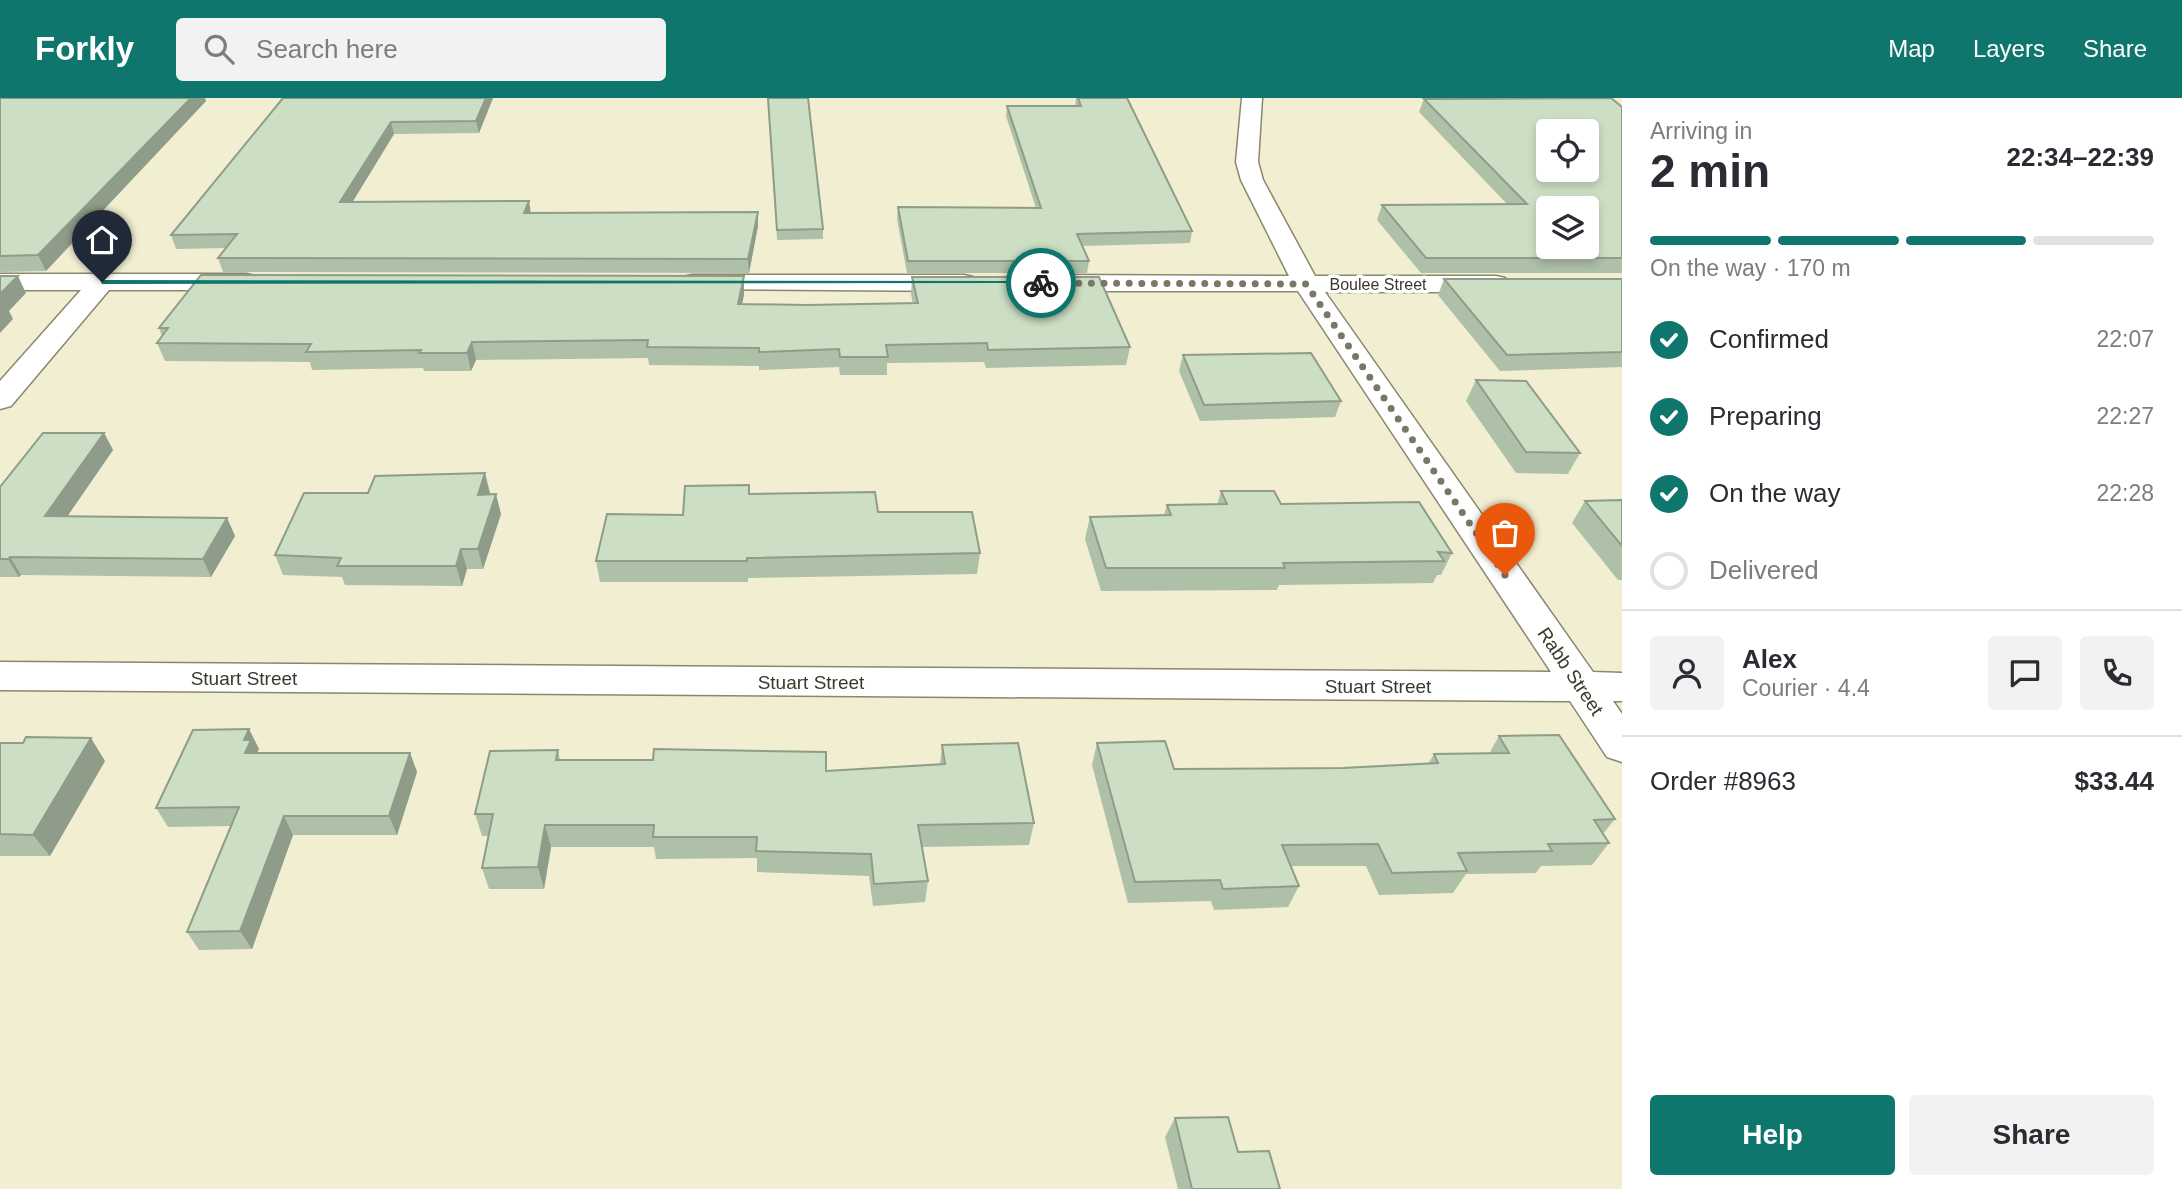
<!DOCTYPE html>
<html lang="en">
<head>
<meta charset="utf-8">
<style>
	:root { --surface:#fff; --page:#f2f2f3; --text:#2b2b33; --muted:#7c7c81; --line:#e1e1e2; --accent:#0f766e }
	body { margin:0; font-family:Arial,sans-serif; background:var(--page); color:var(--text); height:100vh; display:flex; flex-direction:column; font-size:26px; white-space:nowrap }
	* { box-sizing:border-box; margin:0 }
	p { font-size:23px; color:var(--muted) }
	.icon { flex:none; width:38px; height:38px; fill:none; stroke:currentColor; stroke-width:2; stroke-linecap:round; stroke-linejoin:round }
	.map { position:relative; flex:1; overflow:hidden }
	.drawer { display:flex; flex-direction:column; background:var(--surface); width:560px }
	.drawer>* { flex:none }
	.tools { position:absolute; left:1536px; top:21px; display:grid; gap:14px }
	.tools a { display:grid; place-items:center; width:63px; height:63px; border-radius:7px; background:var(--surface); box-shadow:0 4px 10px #0003; font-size:35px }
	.pin { position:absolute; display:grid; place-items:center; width:60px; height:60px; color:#fff; margin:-72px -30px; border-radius:50% 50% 50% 0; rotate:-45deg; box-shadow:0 0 7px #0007 }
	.pin .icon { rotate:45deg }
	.courier { position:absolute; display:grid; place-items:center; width:70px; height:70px; margin:-35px; border:5px solid #0f766e; border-radius:50%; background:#fff; color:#222; box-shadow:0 2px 9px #0007 }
	.headline em { font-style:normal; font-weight:700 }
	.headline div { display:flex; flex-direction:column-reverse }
	.headline { display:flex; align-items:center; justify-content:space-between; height:119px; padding:0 28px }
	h1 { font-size:46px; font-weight:700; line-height:52px }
	.bar { display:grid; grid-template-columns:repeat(4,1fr); gap:10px 7px; align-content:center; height:84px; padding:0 28px }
	.bar i { height:9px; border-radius:5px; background:var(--line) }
	.bar .active { background:var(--accent) }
	.bar p { grid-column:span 4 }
	.line { display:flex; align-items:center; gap:18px; padding:0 28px; border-top:2px solid var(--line) }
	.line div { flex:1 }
	.round { display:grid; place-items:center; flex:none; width:74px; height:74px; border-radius:7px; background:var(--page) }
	ol { padding:0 28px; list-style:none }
	li { display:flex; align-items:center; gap:21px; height:77px }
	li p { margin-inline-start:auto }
	li .icon { padding:7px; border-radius:50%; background:var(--accent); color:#fff; stroke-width:4 }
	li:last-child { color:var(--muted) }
	li i { width:38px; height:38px; border:4px solid var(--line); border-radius:50% }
	.button { display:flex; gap:14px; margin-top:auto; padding:14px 28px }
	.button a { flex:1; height:80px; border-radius:7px; background:var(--accent); color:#fff; font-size:28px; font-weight:700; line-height:80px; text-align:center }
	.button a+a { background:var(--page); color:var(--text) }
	header { display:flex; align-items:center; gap:42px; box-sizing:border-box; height:98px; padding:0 35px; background:var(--accent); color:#fff }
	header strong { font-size:33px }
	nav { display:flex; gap:38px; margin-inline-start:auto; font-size:24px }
	.search { width:490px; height:63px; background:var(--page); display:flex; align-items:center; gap:18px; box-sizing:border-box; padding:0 24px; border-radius:7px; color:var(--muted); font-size:26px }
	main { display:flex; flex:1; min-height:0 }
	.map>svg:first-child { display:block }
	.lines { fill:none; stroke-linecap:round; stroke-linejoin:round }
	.minor-casing { stroke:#8b876d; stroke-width:3 }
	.minor { fill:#fff; fill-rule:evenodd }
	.wall { fill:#afc0a9 }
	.shaded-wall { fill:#8f9c89 }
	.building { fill:#ccdfc4; stroke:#8f9c89; stroke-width:2; fill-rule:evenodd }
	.route { fill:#0f766e }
	.done { stroke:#797866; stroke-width:7; stroke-dasharray:0 12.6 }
	.labels { text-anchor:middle; stroke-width:7; stroke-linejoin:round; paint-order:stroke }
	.far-street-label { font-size:16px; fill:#39382c; stroke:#fff }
	.street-label { font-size:19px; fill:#39382c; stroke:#fff }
</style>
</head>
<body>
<header>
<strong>Forkly</strong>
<div class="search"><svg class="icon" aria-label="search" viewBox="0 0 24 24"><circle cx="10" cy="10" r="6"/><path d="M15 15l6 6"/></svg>Search here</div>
<nav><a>Map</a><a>Layers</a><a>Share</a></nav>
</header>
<main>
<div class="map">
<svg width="1622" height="1091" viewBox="0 0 1622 1091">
	<rect width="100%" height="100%" fill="#f1eed1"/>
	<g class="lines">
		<defs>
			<path id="minor" d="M 1242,0 L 1262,0 L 1258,64 L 1263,82 L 1315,178 L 1496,178 L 1505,180 L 1509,186 L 1505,192 L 1496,194 L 1325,194 L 1593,574 L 1622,575 L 1622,603 L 1613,603 L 1622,616 L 1622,664 L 1607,659 L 1570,603 L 0,592 L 0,564 L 1551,574 L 1298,193 L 1049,193 L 1040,191 L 1036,185 L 1040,179 L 1049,177 L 1289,178 L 1241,82 L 1236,64 Z
				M 0,176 L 246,176 L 255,178 L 259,184 L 255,190 L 246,192 L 109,192 L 11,308 L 0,311 L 0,283 L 81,192 L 0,192 Z
				M 692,177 L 964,177 L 973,179 L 977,185 L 973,191 L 964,193 L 683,191 L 679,185 L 683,179 Z"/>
		</defs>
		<use href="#minor" class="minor-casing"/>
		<use href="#minor" class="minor"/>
	</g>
	<path class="wall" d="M 0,0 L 206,3 L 46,173 L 0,174 Z
		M 283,0 L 493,0 L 479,35 L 394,36 L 352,104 L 758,128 L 749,175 L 223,174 L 218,160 L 226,150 L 176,151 L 171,137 Z
		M 1076,0 L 1127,0 L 1192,133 L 1190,145 L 1082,148 L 1089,163 L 1087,175 L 907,175 L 897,121 L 898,109 L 1036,110 L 1006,18 L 1007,8 L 1075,8 Z
		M 1424,1 L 1622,9 L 1622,175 L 1421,175 L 1377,122 L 1382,107 L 1507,106 L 1419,14 Z
		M 768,9 L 823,131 L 823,141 L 777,142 Z
		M 912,179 L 1130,249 L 1126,267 L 986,270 L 984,264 L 887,265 L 887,277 L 840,277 L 839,269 L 759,272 L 759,268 L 649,267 L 648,260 L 476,262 L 471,273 L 424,273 L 423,270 L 312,272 L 310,264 L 165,263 L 157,245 L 162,238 L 159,230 L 744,196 L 742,206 L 913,206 L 911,196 Z
		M 1444,181 L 1622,181 L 1622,269 L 1500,273 L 1438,197 Z
		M 1183,257 L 1341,303 L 1335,319 L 1200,323 L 1179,273 Z
		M 1476,282 L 1580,355 L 1568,376 L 1516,375 L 1466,303 Z
		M 104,335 L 113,352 L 67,419 L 227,420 L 235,438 L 211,479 L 21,477 L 19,479 L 0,479 L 0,389 Z
		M 485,375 L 489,396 L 501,416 L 483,471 L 467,471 L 462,488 L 345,487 L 342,479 L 283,477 L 275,457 L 368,395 Z
		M 749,387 L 749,396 L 878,414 L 980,455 L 977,476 L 748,480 L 748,484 L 600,484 L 596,463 L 683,417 Z
		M 1221,393 L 1281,406 L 1452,455 L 1441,477 L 1437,477 L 1433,485 L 1279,487 L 1277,492 L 1101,493 L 1085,441 L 1090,419 L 1164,417 L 1167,407 L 1217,407 Z
		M 1622,402 L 1622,482 L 1618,482 L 1572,425 L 1585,403 Z
		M 249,631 L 259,651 L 257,655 L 410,655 L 417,674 L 397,737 L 293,737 L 252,851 L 199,852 L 187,834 L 231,728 L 168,729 L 156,710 Z
		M 1499,638 L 1615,721 L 1603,736 L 1609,745 L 1592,767 L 1541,768 L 1536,775 L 1466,776 L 1453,795 L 1379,797 L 1366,768 L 1291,768 L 1299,788 L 1288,809 L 1214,812 L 1211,803 L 1128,805 L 1092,667 L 1097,645 L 1174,671 L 1343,670 L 1428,666 L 1434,656 L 1489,656 Z
		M 0,645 L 105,663 L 50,758 L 0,758 Z
		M 942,647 L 1034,725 L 1029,747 L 922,749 L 928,783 L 925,804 L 873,808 L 869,778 L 757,774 L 757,760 L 656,761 L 654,749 L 551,749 L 544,791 L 489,791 L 482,770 L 488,738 L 482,738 L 475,716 L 558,652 L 560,662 L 826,673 L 940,667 Z
		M 1175,1020 L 1280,1091 L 1178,1091 L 1165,1039 Z"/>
	<path class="shaded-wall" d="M 191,0 L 205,0 L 206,3 L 46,173 L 38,157 Z
		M 486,0 L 493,0 L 479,35 L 476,23 Z
		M 391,24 L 394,36 L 344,118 L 340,104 Z
		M 529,103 L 531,116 L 524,115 Z
		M 758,114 L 758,128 L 749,175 L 748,161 Z
		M 18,178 L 26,195 L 9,213 L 13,221 L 0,235 L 0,196 Z
		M 744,178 L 744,196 L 739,224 L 738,206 Z
		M 472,244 L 476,262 L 471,273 L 467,255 Z
		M 104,335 L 113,352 L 55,436 L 45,418 Z
		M 485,375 L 490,395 L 483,416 L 478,397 Z
		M 496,396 L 501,416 L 483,471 L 478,451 Z
		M 227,420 L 235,438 L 211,479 L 203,461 Z
		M 461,451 L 467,471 L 462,488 L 456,468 Z
		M 10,459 L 21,477 L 19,479 L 8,461 Z
		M 249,631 L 259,651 L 257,655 L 245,655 L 244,642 Z
		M 91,640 L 105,663 L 50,758 L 33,737 Z
		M 410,655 L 417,674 L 397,737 L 389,718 Z
		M 284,718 L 293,737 L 252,851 L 240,833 Z
		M 545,727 L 551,749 L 544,791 L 538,769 Z"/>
	<path class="building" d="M 0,0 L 191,0 L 38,157 L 0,158 Z
		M 283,0 L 486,0 L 476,23 L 391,24 L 340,104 L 529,103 L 524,115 L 758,114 L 748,161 L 218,160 L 237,136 L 171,137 Z
		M 768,0 L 808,0 L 823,131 L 777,132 Z
		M 1078,0 L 1127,0 L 1192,133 L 1077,136 L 1089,163 L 908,163 L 898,109 L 1041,110 L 1007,8 L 1081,8 Z
		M 1611,0 L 1622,9 L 1622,160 L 1426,160 L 1382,107 L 1527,106 L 1424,1 ZM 1549,33 L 1587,33 L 1587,72 L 1549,72 ZM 1549,110 L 1587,110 L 1587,149 L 1549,149 Z
		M 201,177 L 744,178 L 738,206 L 807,207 L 918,205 L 912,179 L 1099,179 L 1130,249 L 988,252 L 987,245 L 886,247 L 888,259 L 840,259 L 839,251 L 759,254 L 759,250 L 647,249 L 648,242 L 472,244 L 467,255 L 419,255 L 421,252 L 306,254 L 311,246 L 157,245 L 168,230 L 159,230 Z
		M 0,178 L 18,178 L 0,196 Z
		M 1444,181 L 1622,181 L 1622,254 L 1507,257 Z
		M 1311,255 L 1341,303 L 1204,307 L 1183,257 Z
		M 1476,282 L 1526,283 L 1580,355 L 1526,354 Z
		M 43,335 L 104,335 L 45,418 L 227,420 L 203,461 L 10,459 L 8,461 L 0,461 L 0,389 Z
		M 485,375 L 478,397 L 496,396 L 478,451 L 461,451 L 456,468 L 337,468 L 341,460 L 275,457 L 304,395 L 368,395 L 375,378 Z
		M 749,387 L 749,396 L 875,394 L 878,414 L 972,414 L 980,455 L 747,460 L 747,463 L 596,463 L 607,416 L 683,417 L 685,388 Z
		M 1221,393 L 1274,393 L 1281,406 L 1419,404 L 1452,455 L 1438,454 L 1444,463 L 1283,465 L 1285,470 L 1106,470 L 1090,419 L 1171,417 L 1167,407 L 1227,406 Z
		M 1622,402 L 1622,448 L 1585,403 Z
		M 249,631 L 244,642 L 251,642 L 245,655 L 410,655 L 389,718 L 284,718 L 240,833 L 187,834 L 239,709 L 156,710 L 193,632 Z
		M 1559,637 L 1615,721 L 1594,722 L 1609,745 L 1548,746 L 1552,753 L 1458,755 L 1467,773 L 1392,775 L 1378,746 L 1282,747 L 1299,788 L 1223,791 L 1220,782 L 1135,784 L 1097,645 L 1165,643 L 1174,671 L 1343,670 L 1438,665 L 1434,656 L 1509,655 L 1499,638 Z
		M 26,639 L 91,640 L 33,737 L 0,736 L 0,645 L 23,645 Z
		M 1018,645 L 1034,725 L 918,727 L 928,783 L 874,786 L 871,756 L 756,753 L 757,739 L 653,739 L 654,727 L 545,727 L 538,769 L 482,770 L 493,716 L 475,716 L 490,653 L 558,652 L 556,662 L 653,662 L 654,651 L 826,654 L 826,673 L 945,666 L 942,647 Z
		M 1228,1019 L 1238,1054 L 1269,1053 L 1280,1091 L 1192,1091 L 1175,1020 Z"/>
	<path class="route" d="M 100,182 L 1041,183 L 1044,185 L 102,186 Z"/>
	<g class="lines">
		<path class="done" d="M 1041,185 L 1306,186 L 1505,477"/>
	</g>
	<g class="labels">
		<g class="far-street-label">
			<text x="1378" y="192">Boulee Street</text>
		</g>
		<g class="street-label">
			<text transform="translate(1571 573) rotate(56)" y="7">Rabb Street</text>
			<text x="244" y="587">Stuart Street</text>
			<text x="811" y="591">Stuart Street</text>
			<text x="1378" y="595">Stuart Street</text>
		</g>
	</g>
</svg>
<div class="tools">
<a><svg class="icon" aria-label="locate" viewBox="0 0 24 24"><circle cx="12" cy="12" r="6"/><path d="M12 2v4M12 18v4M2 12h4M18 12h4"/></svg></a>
<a><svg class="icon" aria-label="layers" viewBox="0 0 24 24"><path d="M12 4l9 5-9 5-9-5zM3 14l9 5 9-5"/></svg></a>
</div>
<div class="pin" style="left:1505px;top:477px;background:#ea580c"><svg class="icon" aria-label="bag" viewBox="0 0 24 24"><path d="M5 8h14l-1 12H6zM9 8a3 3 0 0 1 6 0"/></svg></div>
<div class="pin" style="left:102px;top:184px;background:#1f2937"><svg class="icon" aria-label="home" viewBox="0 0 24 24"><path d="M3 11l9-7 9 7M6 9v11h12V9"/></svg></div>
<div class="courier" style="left:1041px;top:185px"><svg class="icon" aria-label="bike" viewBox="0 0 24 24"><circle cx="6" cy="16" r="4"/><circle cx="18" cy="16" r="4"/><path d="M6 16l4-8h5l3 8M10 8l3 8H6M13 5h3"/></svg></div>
</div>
<section class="drawer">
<div class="headline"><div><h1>2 min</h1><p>Arriving in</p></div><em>22:34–22:39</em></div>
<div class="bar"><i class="active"></i><i class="active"></i><i class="active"></i><i></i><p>On the way · 170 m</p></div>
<ol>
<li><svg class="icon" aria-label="check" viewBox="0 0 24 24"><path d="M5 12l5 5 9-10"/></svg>Confirmed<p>22:07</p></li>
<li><svg class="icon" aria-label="check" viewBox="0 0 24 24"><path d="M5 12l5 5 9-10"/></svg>Preparing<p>22:27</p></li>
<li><svg class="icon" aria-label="check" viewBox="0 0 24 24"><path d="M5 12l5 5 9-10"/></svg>On the way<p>22:28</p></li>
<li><i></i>Delivered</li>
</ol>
<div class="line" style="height:126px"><a class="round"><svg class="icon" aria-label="person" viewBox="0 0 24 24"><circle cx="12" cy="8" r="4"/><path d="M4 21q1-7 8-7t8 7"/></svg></a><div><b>Alex</b><p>Courier · 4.4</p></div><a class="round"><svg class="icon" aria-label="chat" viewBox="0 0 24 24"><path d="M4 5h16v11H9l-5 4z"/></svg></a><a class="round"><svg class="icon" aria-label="phone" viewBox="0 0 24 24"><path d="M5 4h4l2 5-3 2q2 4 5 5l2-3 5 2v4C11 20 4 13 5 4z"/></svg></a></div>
<div class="line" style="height:91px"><div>Order #8963</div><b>$33.44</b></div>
<div class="button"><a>Help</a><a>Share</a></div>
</section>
</main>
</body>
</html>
